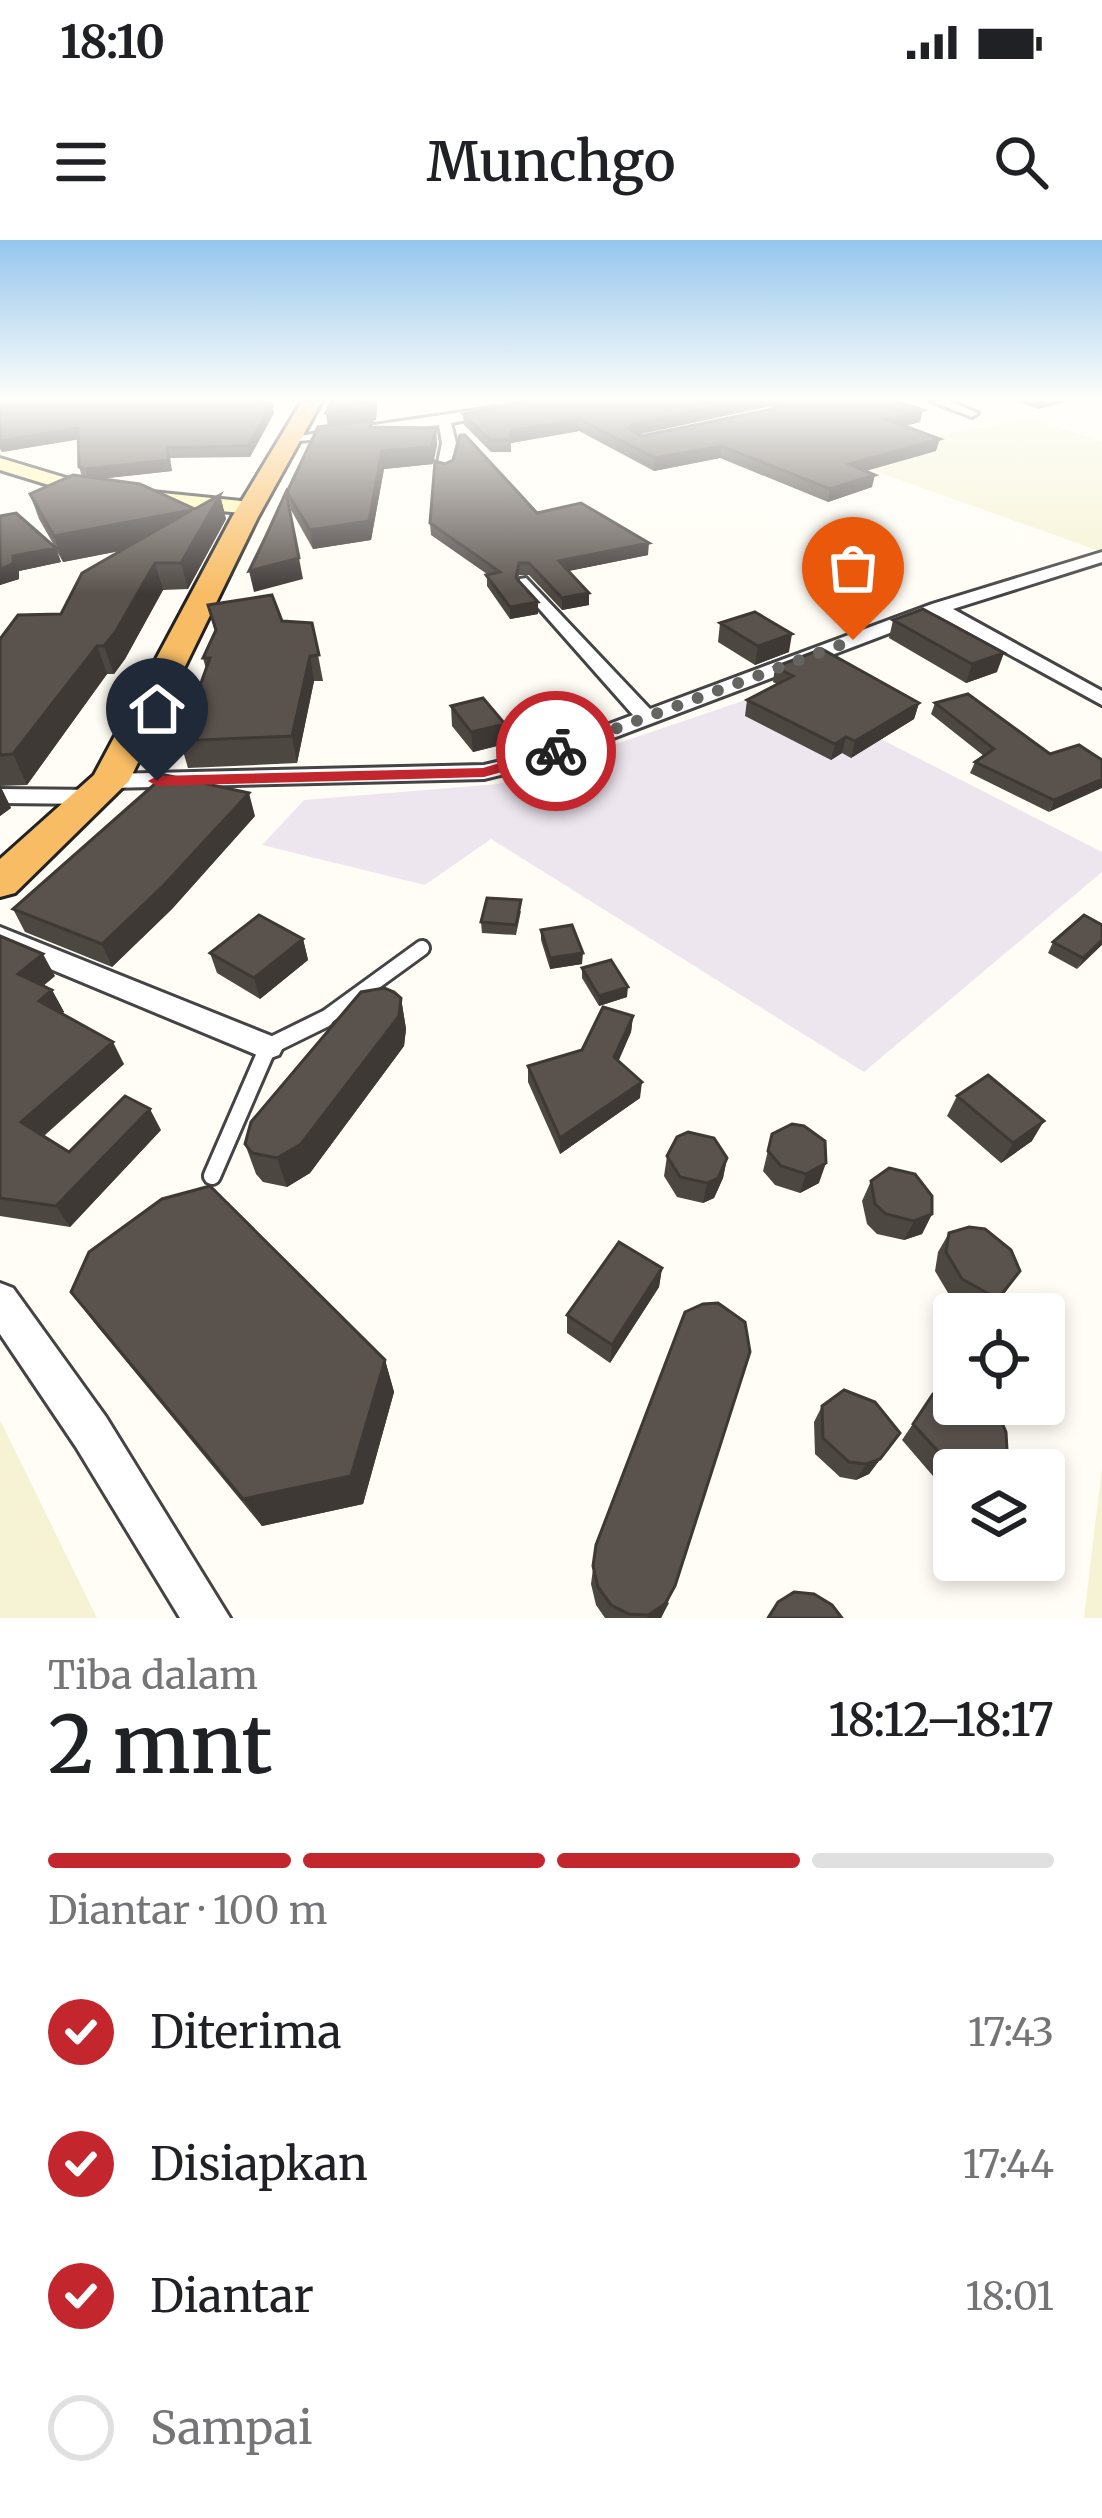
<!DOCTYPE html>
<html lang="id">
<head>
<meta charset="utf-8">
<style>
	:root { --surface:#fff; --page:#f2f2f2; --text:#202124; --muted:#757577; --line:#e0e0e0; --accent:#c4262e }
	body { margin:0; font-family:Merriweather,serif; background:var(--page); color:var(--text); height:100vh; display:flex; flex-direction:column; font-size:45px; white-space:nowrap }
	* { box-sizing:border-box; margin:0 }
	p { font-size:39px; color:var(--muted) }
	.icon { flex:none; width:66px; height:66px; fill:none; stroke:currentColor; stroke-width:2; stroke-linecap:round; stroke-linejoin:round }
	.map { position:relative; height:1378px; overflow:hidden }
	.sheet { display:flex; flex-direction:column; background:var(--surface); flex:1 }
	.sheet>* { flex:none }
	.tools { position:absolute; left:933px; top:1053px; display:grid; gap:24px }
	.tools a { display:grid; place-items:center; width:132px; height:132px; border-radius:12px; background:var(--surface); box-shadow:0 6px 18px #0003; font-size:60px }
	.pin { position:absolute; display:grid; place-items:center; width:102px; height:102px; color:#fff; margin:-123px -51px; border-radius:50% 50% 50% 0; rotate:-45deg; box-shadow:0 0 12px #0007 }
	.pin .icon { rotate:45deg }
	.courier { position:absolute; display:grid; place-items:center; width:120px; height:120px; margin:-60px; border:9px solid #c4262e; border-radius:50%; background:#fff; color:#222; box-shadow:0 3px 15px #0007 }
	.summary em { font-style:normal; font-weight:600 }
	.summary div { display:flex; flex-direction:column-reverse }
	.summary { display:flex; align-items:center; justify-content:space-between; height:204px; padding:0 48px }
	h1 { font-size:78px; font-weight:600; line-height:90px }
	.bar { display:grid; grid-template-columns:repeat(4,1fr); gap:18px 12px; align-content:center; height:144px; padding:0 48px }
	.bar i { height:15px; border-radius:9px; background:var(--line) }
	.bar .current { background:var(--accent) }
	.bar p { grid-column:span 4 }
	ol { padding:0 48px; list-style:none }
	li { display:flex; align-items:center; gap:36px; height:132px }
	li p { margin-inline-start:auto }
	li .icon { padding:12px; border-radius:50%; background:var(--accent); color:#fff; stroke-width:4 }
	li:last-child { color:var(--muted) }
	li i { width:66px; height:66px; border:6px solid var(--line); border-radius:50% }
	.status { display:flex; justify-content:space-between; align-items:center; height:84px; padding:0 60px; background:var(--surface); direction:ltr }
	.status svg { height:33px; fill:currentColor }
	header { display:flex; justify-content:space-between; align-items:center; height:156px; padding:0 48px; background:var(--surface); font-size:54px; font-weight:600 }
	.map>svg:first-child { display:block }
	.industrial { fill:#eee6ef }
	.farmland { fill:#f6f3d4 }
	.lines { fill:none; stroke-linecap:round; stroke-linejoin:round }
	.service-far1-casing { stroke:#444; stroke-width:20 }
	.service-casing { stroke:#444; stroke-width:22 }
	.minor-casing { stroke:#444; stroke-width:6 }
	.secondary-casing { stroke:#333; stroke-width:6 }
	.trunk-casing { stroke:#222; stroke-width:6 }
	.service-far1 { stroke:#fff; stroke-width:14 }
	.service { stroke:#fff; stroke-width:16 }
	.minor { fill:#fff; fill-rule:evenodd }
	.secondary { fill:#fff6b0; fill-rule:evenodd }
	.trunk { fill:#f7bc64; fill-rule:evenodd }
	.wall { fill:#4d4742; fill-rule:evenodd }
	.shaded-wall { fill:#3f3936 }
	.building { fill:#5a524d; stroke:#3f3936; stroke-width:3 }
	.route { fill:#c4262e }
	.done { stroke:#646461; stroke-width:12; stroke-dasharray:0 21.6 }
</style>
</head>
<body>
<div class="status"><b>18:10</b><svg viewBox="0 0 49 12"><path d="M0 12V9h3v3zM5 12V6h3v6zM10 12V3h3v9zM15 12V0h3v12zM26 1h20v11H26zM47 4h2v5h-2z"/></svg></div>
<header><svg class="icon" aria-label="menu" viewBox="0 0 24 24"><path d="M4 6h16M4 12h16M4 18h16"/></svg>Munchgo<svg class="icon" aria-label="search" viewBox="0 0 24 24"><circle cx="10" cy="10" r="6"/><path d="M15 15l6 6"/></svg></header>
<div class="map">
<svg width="1102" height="1378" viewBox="0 0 1102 1378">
	<rect width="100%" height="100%" fill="#fffdf5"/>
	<path class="industrial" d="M 781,448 L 1102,612 L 1102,632 L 864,832 L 491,599 L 425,645 L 262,605 L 304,560 L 498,544 Z"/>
	<path class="farmland" d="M 1029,178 L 1102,202 L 1102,312 L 833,216 Z
		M 0,1180 L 97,1378 L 0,1378 Z
		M 1102,1227 L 1102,1378 L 1084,1378 Z"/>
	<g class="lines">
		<defs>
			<path id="service-far1" d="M 320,782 L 422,708"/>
			<path id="service" d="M 212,936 L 268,807 L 325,779"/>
			<path id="minor" d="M 537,161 L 565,161 L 451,183 L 456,203 L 451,227 L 444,231 L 437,227 L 442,203 L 439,185 L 291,202 L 285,198 Z
				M 930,161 L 949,161 L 978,173 L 972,177 Z
				M 1102,312 L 1102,322 L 953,369 L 1102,451 L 1102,465 L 937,375 L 542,525 L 484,539 L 110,548 L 99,541 L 110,534 L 484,525 L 527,515 L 633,475 L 520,347 L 520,339 L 526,338 L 650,469 L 932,364 Z
				M 0,549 L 97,550 L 109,557 L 97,564 L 0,563 Z
				M 0,687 L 279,799 L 283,807 L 279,815 L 268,819 L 257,815 L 0,708 Z
				M 0,1043 L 13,1048 L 106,1177 L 230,1378 L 180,1378 L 76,1207 L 0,1094 Z"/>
			<path id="secondary" d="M 0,218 L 93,246 L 251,262 L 262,268 L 251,274 L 91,258 L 0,230 Z"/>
			<path id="trunk" d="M 302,161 L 322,161 L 258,277 L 129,541 L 15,653 L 0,657 L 0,619 L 94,535 L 232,277 Z"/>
		</defs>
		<use href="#service-far1" class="service-far1-casing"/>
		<use href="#service" class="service-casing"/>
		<use href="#minor" class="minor-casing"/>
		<use href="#secondary" class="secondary-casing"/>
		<use href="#trunk" class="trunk-casing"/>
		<use href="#service-far1" class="service-far1"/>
		<use href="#service" class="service"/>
		<use href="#minor" class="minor"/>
		<use href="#secondary" class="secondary"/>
		<use href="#trunk" class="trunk"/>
	</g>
	<path class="wall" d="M 0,161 L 272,163 L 274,173 L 250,217 L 170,218 L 172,231 L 100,239 L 195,269 L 220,255 L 226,279 L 188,349 L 163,350 L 125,419 L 114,434 L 107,434 L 27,545 L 0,546 L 11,568 L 0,576 L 0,399 L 61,374 L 120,311 L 63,322 L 56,310 L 61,322 L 19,331 L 19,339 L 0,345 L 0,276 L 55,307 L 39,279 L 30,254 L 82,237 L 79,227 L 78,199 L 2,212 L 0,209 Z
		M 332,161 L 377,161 L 376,180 L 372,181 L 372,187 L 436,188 L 437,205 L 433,224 L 384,229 L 371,300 L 313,309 L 291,270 L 287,252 L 327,186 Z
		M 529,161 L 895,161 L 923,170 L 920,182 L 904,186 L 936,211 L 866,231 L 872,247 L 828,262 L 720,218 L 654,231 L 579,191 L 511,203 L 511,212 L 491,212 L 464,185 L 463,174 ZM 771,166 L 773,169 L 641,196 L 638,194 Z
		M 1017,161 L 1069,161 L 1038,169 Z
		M 537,273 L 648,315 L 568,331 L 589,365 L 562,370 L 529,335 L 519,335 L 518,340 L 538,374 L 510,379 L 487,346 L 487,334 L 431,295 L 430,283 Z
		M 208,365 L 282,381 L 312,383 L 323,441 L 314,441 L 297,523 L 188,528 L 180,501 L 206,429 L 203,418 L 215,392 Z
		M 893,380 L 997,432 L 966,443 L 889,398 Z
		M 720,383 L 789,412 L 755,425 L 718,402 Z
		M 775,427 L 919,463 L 914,479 L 851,518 L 842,513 L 831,520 L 745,476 L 747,460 L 777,444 L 773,442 Z
		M 935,463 L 1050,514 L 1079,505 L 1049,572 L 970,533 L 975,522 L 984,516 L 931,474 Z
		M 451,466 L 505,504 L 473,512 L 452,486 Z
		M 255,576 L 172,669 L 112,727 L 25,692 L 13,669 Z
		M 521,671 L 516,695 L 482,693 L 481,682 Z
		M 1102,685 L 1077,729 L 1048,713 L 1053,702 Z
		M 541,690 L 582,724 L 550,729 L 541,700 Z
		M 0,696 L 55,736 L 43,746 L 52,750 L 64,772 L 62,774 L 124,824 L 44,896 L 69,912 L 161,890 L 70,987 L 0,976 Z
		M 303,699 L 308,720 L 260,759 L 217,733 L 210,713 Z
		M 582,728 L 627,757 L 599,766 L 582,738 Z
		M 401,758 L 406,789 L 404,806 L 310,933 L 287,947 L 263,942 L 256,934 L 245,904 Z
		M 633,776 L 631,792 L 618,821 L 640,858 L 560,914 L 528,842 L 528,826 L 582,810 Z
		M 957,856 L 1032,901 L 1001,923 L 947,876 Z
		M 772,894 L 819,943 L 800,953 L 775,945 L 763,931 Z
		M 667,916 L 727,918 L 723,938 L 714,958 L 703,963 L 677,957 L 664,936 Z
		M 871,941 L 932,974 L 922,994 L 904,1000 L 877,994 L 867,984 L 862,961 Z
		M 949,993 L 1007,1050 L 988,1074 L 979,1074 L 951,1058 L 935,1031 L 938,1012 Z
		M 662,1028 L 659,1047 L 610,1123 L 567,1093 L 567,1075 Z
		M 71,1052 L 385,1120 L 394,1152 L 363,1264 L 262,1286 L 97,1086 Z
		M 933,1154 L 999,1224 L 993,1230 L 954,1230 L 954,1246 L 952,1246 L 933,1236 L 902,1200 Z
		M 822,1166 L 900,1193 L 869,1234 L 856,1240 L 840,1237 L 815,1214 L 814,1182 Z
		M 596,1305 L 669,1363 L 661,1378 L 605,1378 L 596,1365 L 591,1344 Z"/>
	<path class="shaded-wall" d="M 377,161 L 376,180 L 328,187 L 326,173 Z
		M 740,161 L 772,161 L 771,166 L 632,196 L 629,189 L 633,184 Z
		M 1041,161 L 1069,161 L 1038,169 Z
		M 272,163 L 274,173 L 250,217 L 248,206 Z
		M 923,170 L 920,182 L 884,191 L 886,179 Z
		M 579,179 L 579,191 L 511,203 L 511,191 Z
		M 78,188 L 81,199 L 2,212 L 0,206 L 0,201 Z
		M 436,188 L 437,205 L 433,224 L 384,229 L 371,300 L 313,309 L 310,290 L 382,211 Z
		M 940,199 L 936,211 L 846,236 L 849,224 Z
		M 721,206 L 720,218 L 654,231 L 655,218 Z
		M 167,208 L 172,231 L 88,240 L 85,229 Z
		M 875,235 L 872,247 L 828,262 L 830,249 Z
		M 220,255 L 226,279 L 188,349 L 181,323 L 196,296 L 63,322 L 54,296 L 192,270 Z
		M 649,303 L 648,315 L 559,333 L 559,321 Z
		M 56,308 L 61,322 L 19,331 L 19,339 L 0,345 L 0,329 L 13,316 Z
		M 299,318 L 303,339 L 254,352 L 249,331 Z
		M 155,323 L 163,350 L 125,419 L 114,434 L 104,406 Z
		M 589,353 L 589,365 L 562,370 L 562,358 Z
		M 538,362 L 538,374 L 510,379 L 510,367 Z
		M 792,394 L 789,412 L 755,425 L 758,406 Z
		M 97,406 L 107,434 L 27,545 L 13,514 Z
		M 1004,413 L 997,432 L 966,443 L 972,424 Z
		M 310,416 L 314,441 L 297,523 L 292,496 Z
		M 919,463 L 914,479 L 851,518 L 855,501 Z
		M 505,484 L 505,504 L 473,512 L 471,492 Z
		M 846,497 L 842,513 L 831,520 L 835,504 Z
		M 1102,539 L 1102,548 L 1049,572 L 1054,560 Z
		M 0,545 L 11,568 L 0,576 Z
		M 249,553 L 255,576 L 172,669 L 112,727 L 102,704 Z
		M 303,699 L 308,720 L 260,759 L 254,738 Z
		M 1102,700 L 1102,705 L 1077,729 L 1083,718 Z
		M 583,713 L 582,724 L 550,729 L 550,718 Z
		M 43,714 L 55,736 L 31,756 L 18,734 Z
		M 628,747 L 627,757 L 599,766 L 599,756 Z
		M 52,750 L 64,772 L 52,783 L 39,761 Z
		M 401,758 L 406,789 L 404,806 L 310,933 L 287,947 L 277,918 Z
		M 633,776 L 631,792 L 613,834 L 614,817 Z
		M 113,802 L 124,824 L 35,903 L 21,882 Z
		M 642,842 L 640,858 L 560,914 L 560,898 Z
		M 150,869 L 161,890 L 70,987 L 56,966 Z
		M 1044,881 L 1032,901 L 1001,923 L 1013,903 Z
		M 727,918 L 723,938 L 714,958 L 703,963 L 707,943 Z
		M 826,923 L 819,943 L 800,953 L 806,934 Z
		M 932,974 L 922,994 L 904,1000 L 914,981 Z
		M 662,1028 L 659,1047 L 610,1123 L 612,1105 Z
		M 385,1120 L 394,1152 L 363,1264 L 262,1286 L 243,1259 Z
		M 900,1193 L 869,1234 L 856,1240 L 866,1224 Z
		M 675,1346 L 661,1378 L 647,1378 L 648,1375 Z"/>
	<path class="building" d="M 0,161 L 259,161 L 258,163 L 272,163 L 248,206 L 167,208 L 169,220 L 85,229 L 79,227 L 78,188 L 0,201 Z
		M 332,161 L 375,161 L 375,166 L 326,173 Z
		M 529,161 L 740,161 L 633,184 L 629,189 L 641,196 L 782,167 L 777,161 L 895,161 L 923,170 L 886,179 L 940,199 L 849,224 L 875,235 L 830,249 L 721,206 L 655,218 L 579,179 L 511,191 L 511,200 L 490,200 L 463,174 Z
		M 372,181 L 370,187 L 436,188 L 432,207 L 382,211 L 369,281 L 310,290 L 287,252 L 318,187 Z
		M 460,195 L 465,195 L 537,273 L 581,263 L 649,303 L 559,321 L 589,353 L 562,358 L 529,323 L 519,323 L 516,338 L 538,362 L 510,367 L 486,335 L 500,332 L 430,283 L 435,221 L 445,224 L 453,220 Z
		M 73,235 L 140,244 L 195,269 L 220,255 L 181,323 L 155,323 L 116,391 L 104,406 L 97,406 L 13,514 L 0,515 L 0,399 L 18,375 L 61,374 L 82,333 L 192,270 L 54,296 L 30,254 Z
		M 286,252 L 299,318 L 249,331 L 265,298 Z
		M 16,273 L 56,308 L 13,316 L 13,324 L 0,329 L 0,276 Z
		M 272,355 L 282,381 L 312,383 L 319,415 L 310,416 L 292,496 L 180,501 L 210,418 L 203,418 L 216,390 L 208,365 Z
		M 923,369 L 1004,413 L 972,424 L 893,380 Z
		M 755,372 L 792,394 L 758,406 L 720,383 Z
		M 822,409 L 919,463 L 855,501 L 846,497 L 835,504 L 747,460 L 793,436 L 775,427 Z
		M 968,454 L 1050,514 L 1079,505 L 1102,520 L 1102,539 L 1054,560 L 975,522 L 994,509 L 935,463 Z
		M 483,458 L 505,484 L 471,492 L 451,466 Z
		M 165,535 L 249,553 L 163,646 L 102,704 L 13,669 Z
		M 487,658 L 521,660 L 516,685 L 481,682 Z
		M 259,675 L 303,699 L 254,738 L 210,713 Z
		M 1084,675 L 1102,685 L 1102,700 L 1083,718 L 1053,702 Z
		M 572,685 L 583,713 L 550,718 L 541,690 Z
		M 0,696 L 43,714 L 18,734 L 52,750 L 39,761 L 113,802 L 21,882 L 69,912 L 125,856 L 150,869 L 56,966 L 0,958 Z
		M 611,720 L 628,747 L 599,756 L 582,728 Z
		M 384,748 L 394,752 L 401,758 L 399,776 L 301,904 L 277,918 L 252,913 L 245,904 L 251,882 L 361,752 Z
		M 603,767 L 633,776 L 614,817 L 642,842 L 560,898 L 528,826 L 582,810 Z
		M 988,835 L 1044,881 L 1013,903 L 957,856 Z
		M 792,884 L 804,886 L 825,901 L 826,923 L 806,934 L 781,926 L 768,911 L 772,894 Z
		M 688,892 L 714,898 L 727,918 L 718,938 L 707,943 L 680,937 L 667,916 L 677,897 Z
		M 889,928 L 915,934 L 932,956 L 932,974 L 914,981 L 886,974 L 875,964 L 871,941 Z
		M 210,946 L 385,1120 L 351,1236 L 243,1259 L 71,1052 L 89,1012 L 162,959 Z
		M 969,987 L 985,989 L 1011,1010 L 1020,1031 L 998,1059 L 962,1039 L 946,1012 L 949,993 Z
		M 619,1002 L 662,1028 L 612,1105 L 567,1075 Z
		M 718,1063 L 745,1082 L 750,1112 L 675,1346 L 665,1364 L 648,1375 L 629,1374 L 611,1365 L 598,1347 L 593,1326 L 596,1305 L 685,1072 L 703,1064 Z
		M 947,1147 L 954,1148 L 954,1164 L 994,1164 L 1006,1192 L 1007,1210 L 999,1224 L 987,1230 L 963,1230 L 946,1220 L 913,1184 L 933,1154 Z
		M 844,1150 L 875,1162 L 900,1193 L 880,1219 L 866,1224 L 849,1222 L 823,1198 L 822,1166 Z
		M 794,1352 L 814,1354 L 832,1365 L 842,1378 L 768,1378 L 778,1362 Z"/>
	<linearGradient id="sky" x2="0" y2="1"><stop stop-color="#95c6ee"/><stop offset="0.45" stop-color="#fffefa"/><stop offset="1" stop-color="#fffefa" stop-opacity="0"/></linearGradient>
	<rect width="1102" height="354" fill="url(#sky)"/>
	<path class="route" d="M 556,506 L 562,508 L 562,515 L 484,537 L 157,546 L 148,541 L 157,536 L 483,528 Z"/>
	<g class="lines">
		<path class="done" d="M 556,511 L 853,400"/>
	</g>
</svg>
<div class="tools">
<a><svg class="icon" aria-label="locate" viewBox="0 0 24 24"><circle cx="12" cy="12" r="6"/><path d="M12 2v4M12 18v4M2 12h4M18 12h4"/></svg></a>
<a><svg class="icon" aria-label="layers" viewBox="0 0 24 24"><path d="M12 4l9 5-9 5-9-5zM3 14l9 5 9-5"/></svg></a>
</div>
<div class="pin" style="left:853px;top:400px;background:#ea580c"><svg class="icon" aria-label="bag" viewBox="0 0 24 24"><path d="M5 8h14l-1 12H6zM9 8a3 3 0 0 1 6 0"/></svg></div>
<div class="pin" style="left:157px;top:541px;background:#1f2937"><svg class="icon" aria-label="home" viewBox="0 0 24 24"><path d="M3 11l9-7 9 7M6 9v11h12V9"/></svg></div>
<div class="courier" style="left:556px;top:511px"><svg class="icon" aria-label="bike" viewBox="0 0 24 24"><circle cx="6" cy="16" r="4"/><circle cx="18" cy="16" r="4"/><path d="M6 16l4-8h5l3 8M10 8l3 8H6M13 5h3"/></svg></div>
</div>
<section class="sheet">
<div class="summary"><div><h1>2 mnt</h1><p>Tiba dalam</p></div><em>18:12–18:17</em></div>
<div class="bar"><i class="current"></i><i class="current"></i><i class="current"></i><i></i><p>Diantar · 100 m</p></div>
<ol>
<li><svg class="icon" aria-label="check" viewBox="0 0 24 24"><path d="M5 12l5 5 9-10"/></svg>Diterima<p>17:43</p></li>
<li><svg class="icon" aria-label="check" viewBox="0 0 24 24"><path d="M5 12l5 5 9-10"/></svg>Disiapkan<p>17:44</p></li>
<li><svg class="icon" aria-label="check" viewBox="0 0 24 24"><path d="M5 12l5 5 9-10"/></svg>Diantar<p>18:01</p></li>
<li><i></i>Sampai</li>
</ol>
</section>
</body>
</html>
